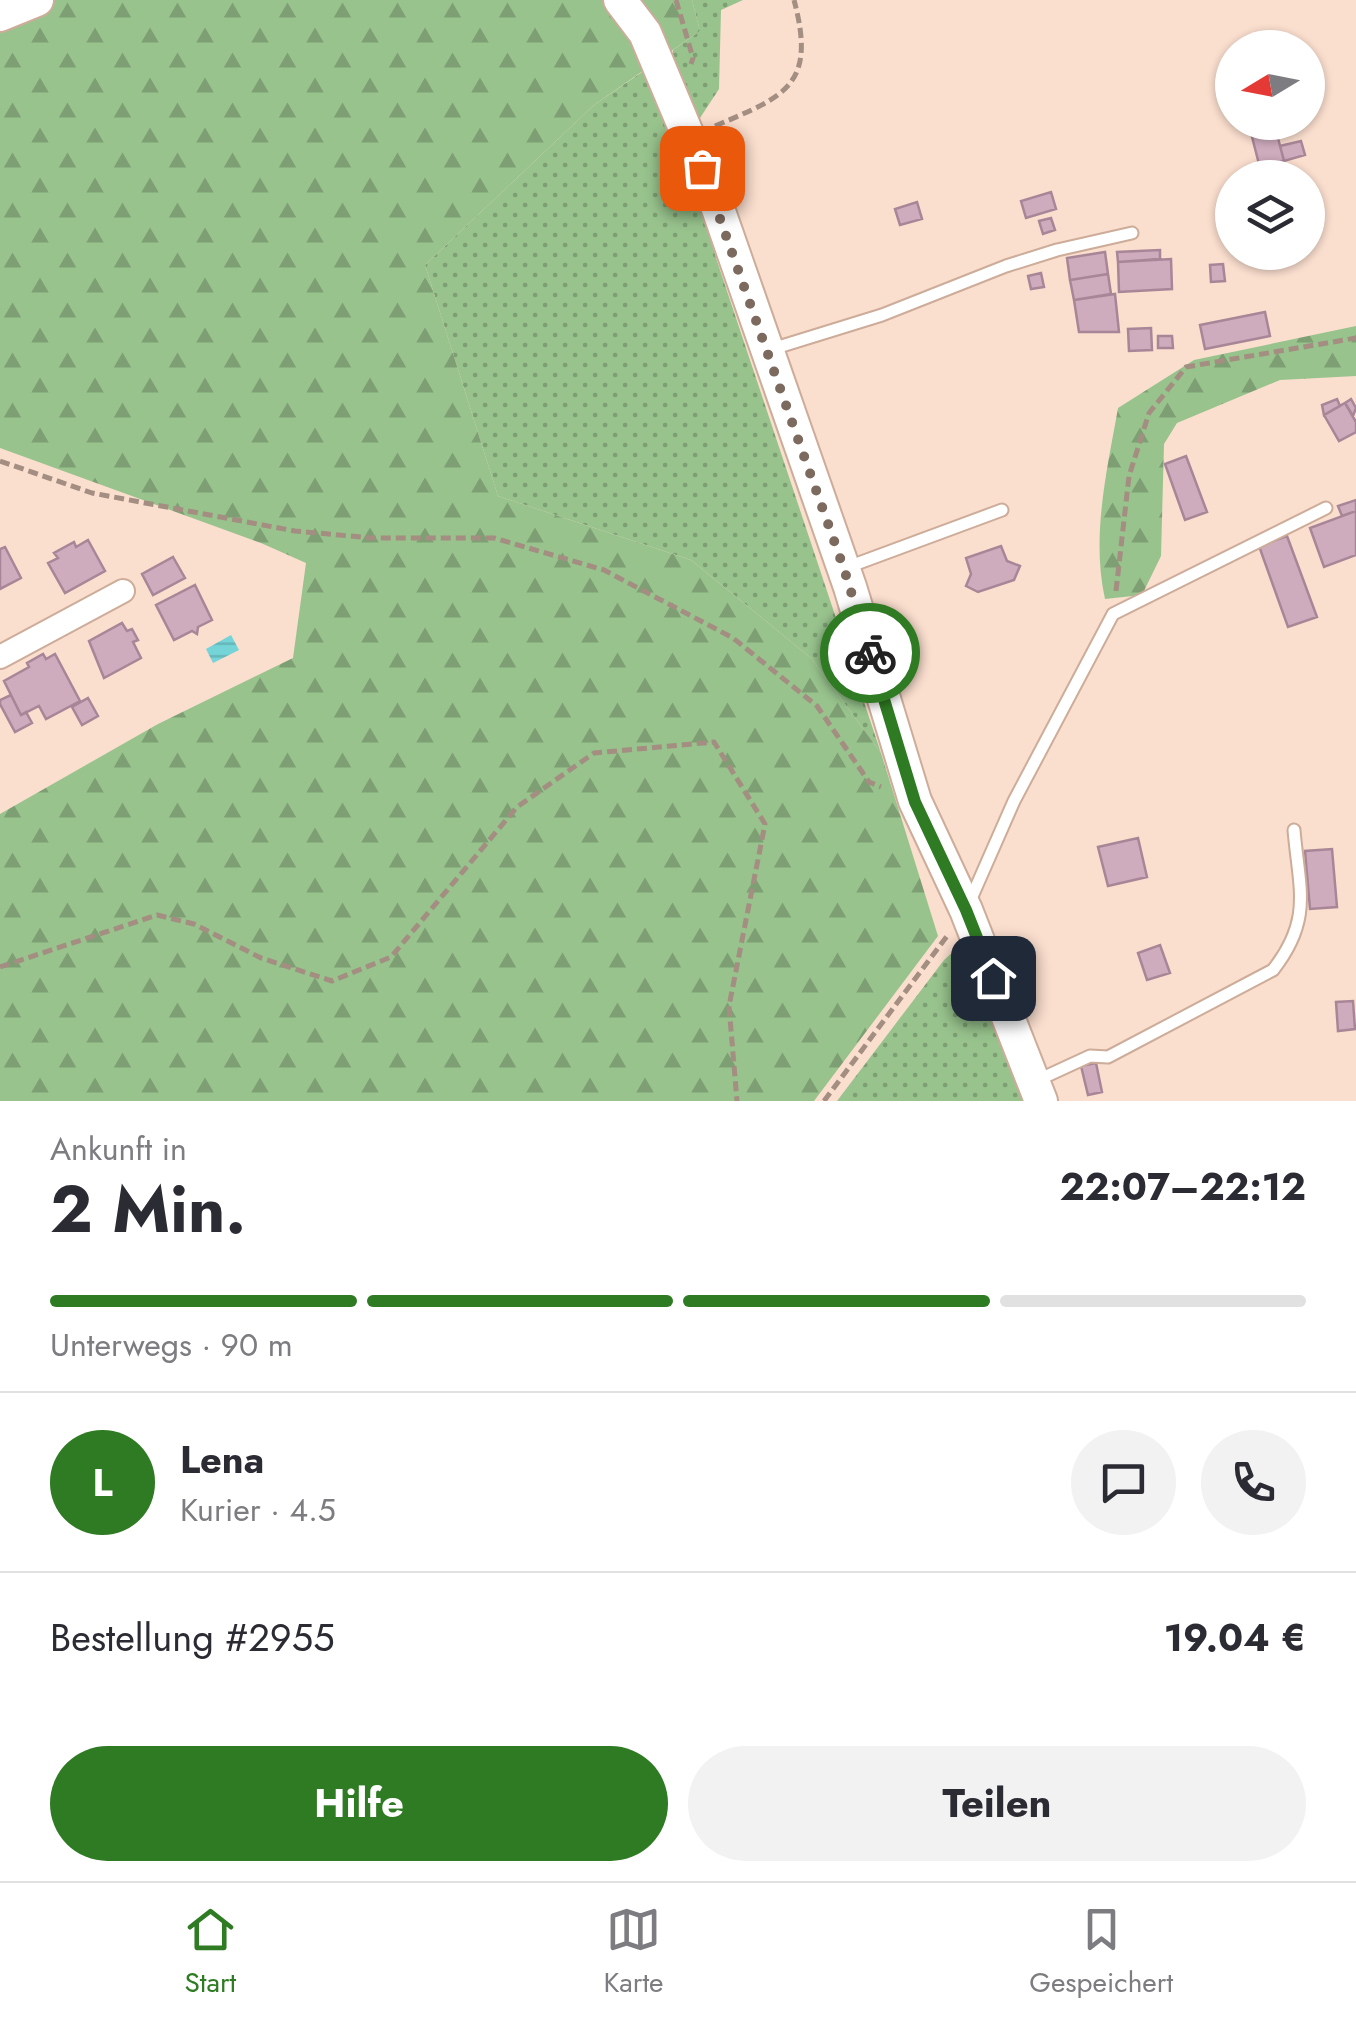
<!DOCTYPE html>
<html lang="de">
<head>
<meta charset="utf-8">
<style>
	:root { --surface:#fff; --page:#f2f2f3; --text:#2b2b33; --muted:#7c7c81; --line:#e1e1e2; --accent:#2f7b23 }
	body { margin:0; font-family:Jost,sans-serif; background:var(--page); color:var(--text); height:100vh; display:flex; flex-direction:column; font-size:38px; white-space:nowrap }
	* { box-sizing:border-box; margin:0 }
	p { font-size:32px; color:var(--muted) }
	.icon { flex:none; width:55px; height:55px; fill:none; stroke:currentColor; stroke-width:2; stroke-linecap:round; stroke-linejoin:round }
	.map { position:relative; height:1101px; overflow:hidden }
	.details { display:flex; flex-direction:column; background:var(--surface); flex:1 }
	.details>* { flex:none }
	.needle { width:65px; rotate:260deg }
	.fabs { position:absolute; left:1215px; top:30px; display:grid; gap:20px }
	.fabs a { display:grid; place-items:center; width:110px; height:110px; border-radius:50%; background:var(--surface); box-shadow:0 2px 8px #0004; font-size:50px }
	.pin { position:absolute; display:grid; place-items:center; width:85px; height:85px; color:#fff; margin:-42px; border-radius:20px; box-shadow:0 5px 15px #0006 }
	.courier { position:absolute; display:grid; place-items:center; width:100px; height:100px; margin:-50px; border:8px solid #2f7b23; border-radius:50%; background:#fff; color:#222; box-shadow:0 2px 12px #0007 }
	.overview em { font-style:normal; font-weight:700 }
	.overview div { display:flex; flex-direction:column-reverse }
	.overview { display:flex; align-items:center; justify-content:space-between; height:170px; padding:0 50px }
	h1 { font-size:65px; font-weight:700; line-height:75px }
	.bar { display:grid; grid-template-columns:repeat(4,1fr); gap:15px 10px; align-content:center; height:120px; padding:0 50px }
	.bar i { height:12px; border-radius:8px; background:var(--line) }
	.bar .on { background:var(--accent) }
	.bar p { grid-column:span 4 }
	.line { display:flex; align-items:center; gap:25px; padding:0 50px; border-top:2px solid var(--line) }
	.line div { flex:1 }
	.round { display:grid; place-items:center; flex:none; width:105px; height:105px; border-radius:52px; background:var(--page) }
	.cta { display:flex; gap:20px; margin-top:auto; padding:20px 50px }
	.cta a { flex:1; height:115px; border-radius:60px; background:var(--accent); color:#fff; font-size:40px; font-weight:700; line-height:115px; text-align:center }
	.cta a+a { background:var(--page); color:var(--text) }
	.menu { display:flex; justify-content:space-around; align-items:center; height:140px; border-top:2px solid var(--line); background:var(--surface); font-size:28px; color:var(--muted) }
	.menu a { display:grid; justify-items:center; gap:5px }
	.menu .on { color:var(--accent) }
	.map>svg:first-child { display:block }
	.grass { fill:url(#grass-dots) }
	.forest { fill:url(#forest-firs) }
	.water { fill:url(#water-rules) }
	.building { fill:#ceabbd; stroke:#a88697; stroke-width:2.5 }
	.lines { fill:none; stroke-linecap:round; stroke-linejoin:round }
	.lane-casing { stroke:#cdac99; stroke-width:15 }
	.street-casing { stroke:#cdac99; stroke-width:26 }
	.secondary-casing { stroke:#cdac99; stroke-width:36 }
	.path { stroke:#a38e81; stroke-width:5; stroke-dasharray:10 5; stroke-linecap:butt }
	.lane { stroke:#fff; stroke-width:11 }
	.street { stroke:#fff; stroke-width:22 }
	.secondary { stroke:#fff; stroke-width:32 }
	.done { stroke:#7c6a5f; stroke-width:10; stroke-dasharray:0 18 }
	.route { stroke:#2f7b23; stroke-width:12 }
</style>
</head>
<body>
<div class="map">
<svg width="1356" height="1101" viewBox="0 0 1356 1101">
	<defs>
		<pattern id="grass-dots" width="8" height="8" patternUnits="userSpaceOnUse" patternTransform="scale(2.5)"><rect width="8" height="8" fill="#98c38d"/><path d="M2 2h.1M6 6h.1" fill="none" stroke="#7d9f73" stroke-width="1.8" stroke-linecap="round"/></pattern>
		<pattern id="forest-firs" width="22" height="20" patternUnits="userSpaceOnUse" patternTransform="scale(2.5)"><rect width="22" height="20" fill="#98c38d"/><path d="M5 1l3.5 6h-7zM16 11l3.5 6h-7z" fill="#7d9f73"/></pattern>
		<pattern id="water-rules" width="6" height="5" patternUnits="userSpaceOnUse" patternTransform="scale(2.5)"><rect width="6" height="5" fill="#74d4d8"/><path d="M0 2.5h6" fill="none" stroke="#65b6b9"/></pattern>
	</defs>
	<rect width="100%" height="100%" fill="#fadece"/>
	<path class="grass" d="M 692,0 L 743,0 L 721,10 L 719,89 L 700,118 L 672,88 L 673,50 L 700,31 Z
		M 658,61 L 717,261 L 881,753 L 811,658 L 691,560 L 498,496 L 425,265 L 594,105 Z
		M 966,940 L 1025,1101 L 837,1101 L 944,960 Z"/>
	<path class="forest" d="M 0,0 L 692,0 L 700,31 L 594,105 L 425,265 L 498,496 L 691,560 L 811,658 L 881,753 L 938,936 L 814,1101 L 0,1101 L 0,814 L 158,724 L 293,658 L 306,563 L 261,543 L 0,448 Z
		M 1356,326 L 1356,376 L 1280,380 L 1177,423 L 1164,444 L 1161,556 L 1142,595 L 1105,599 C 1091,536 1107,471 1118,408 L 1194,360 Z"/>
	<path class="water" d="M 231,635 L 239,650 L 213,663 L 206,649 Z"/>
	<path class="building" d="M 1274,123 L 1284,161 L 1260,168 L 1250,129 Z
		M 1301,141 L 1305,155 L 1284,161 L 1280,146 Z
		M 1051,192 L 1056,209 L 1026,218 L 1021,201 Z
		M 917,202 L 922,219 L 900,225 L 895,209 Z
		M 1051,218 L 1055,230 L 1043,234 L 1039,221 Z
		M 1160,250 L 1160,259 L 1118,262 L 1117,252 Z
		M 1105,252 L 1108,274 L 1070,280 L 1067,258 Z
		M 1171,259 L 1172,289 L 1119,292 L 1118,262 Z
		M 1223,264 L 1225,281 L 1211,282 L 1210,265 Z
		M 1041,273 L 1044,287 L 1031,289 L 1028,276 Z
		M 1108,274 L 1111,294 L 1074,300 L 1070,280 Z
		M 1115,294 L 1119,332 L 1079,332 L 1074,300 Z
		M 1265,312 L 1270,336 L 1205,349 L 1200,325 Z
		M 1151,328 L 1152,350 L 1129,351 L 1128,329 Z
		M 1158,336 L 1172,336 L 1173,348 L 1158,348 Z
		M 1337,399 L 1340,406 L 1324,415 L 1322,405 Z
		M 1351,399 L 1356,408 L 1353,416 L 1345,403 Z
		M 1345,403 L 1356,422 L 1356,432 L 1339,441 L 1324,415 Z
		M 1186,456 L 1207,512 L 1185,520 L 1165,464 Z
		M 1356,500 L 1356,511 L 1342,516 L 1338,506 Z
		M 1356,511 L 1356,555 L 1324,567 L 1310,528 Z
		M 1287,536 L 1317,617 L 1288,627 L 1259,546 Z
		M 88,540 L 105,571 L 65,593 L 48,563 L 58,558 L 54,553 L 74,542 L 76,547 Z
		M 1001,546 L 1007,561 L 1020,566 L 1014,580 L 978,592 L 966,586 L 971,574 L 966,558 Z
		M 5,547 L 21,578 L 0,589 L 0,549 Z
		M 173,557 L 185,578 L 153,595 L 142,574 Z
		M 195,585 L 212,620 L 198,627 L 197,634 L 192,631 L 174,640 L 156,605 Z
		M 122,623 L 127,631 L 132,629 L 138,640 L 133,642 L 141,658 L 104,678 L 89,641 Z
		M 43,654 L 46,659 L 55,654 L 80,701 L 46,719 L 39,706 L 21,715 L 4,681 L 29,667 L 27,663 Z
		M 11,695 L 21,715 L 26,712 L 32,723 L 15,732 L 0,704 L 0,700 Z
		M 88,698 L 98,716 L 82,725 L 72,707 Z
		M 1138,838 L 1147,877 L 1108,886 L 1098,847 Z
		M 1332,849 L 1337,907 L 1310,909 L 1305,851 Z
		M 1160,945 L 1170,973 L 1147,980 L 1138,953 Z
		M 1353,1001 L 1355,1029 L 1338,1031 L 1336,1002 Z
		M 1096,1063 L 1102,1092 L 1088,1095 L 1081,1066 Z"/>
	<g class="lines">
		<defs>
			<path id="lane" d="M 772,349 L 882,315 L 1006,266 L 1057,250 L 1132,233
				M 848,567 L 1002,510
				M 970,901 L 1014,801 L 1113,614 L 1326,508
				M 1038,1080 L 1090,1056 L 1108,1057 L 1273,970 C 1313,919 1299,889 1294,830"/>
			<path id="street" d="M 0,657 L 123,591"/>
			<path id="secondary" d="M 620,0 L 645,33 L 715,200 L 850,587 L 915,801 L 966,910 L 1041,1101
				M 0,15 L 37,0"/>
		</defs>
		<use href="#lane" class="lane-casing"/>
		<use href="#street" class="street-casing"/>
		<use href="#secondary" class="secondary-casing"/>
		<path class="path" d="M 676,0 L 693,58 L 691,64
			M 715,126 C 785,96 817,86 794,0
			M 0,461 L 92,493 L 295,531 L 372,538 L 494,538 L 604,570 L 733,638 L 817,706 L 869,782 L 881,787
			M 1116,591 L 1129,476 L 1149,413 L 1186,367 L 1356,338
			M 0,967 L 157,915 L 194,924 L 261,958 L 332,981 L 391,957 L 517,807 L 594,753 L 714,742 L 765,824 L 729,1006 L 737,1101
			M 824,1101 L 947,936"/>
		<use href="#lane" class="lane"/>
		<use href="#street" class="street"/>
		<use href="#secondary" class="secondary"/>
	</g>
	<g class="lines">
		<path class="done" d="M 702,168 L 844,569 L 870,653"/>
		<path class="route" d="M 870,653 L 915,802 L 966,910 L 993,978"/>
	</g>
</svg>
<div class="fabs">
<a><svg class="needle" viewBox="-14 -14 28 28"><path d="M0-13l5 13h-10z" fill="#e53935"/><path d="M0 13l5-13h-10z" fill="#7c7c81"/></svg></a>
<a><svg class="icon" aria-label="layers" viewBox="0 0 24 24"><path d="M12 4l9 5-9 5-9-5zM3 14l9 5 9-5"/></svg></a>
</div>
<div class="pin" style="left:702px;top:168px;background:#ea580c"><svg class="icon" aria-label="bag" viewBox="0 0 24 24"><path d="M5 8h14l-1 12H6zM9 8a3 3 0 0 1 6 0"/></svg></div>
<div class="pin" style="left:993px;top:978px;background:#1f2937"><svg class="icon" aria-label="home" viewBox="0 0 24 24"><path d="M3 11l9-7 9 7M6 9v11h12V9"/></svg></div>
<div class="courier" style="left:870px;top:653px"><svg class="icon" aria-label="bike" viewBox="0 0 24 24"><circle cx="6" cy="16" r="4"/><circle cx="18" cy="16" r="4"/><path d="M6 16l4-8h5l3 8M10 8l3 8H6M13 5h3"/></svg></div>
</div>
<section class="details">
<div class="overview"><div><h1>2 Min.</h1><p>Ankunft in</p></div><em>22:07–22:12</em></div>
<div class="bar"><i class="on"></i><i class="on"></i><i class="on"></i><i></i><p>Unterwegs · 90 m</p></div>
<div class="line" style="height:180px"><b class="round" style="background:var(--accent);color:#fff">L</b><div><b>Lena</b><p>Kurier · 4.5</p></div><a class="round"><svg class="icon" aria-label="chat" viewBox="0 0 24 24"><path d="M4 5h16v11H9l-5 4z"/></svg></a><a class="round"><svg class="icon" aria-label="phone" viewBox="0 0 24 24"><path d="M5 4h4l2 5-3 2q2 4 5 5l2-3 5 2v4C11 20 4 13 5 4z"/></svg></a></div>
<div class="line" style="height:130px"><div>Bestellung #2955</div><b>19.04 €</b></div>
<div class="cta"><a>Hilfe</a><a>Teilen</a></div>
</section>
<nav class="menu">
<a class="on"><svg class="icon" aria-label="home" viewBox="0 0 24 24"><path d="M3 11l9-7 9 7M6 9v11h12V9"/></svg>Start</a>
<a><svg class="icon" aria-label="map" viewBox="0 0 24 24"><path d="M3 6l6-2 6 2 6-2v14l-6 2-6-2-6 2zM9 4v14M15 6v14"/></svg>Karte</a>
<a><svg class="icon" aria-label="saved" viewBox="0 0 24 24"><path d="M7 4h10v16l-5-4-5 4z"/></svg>Gespeichert</a>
</nav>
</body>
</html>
